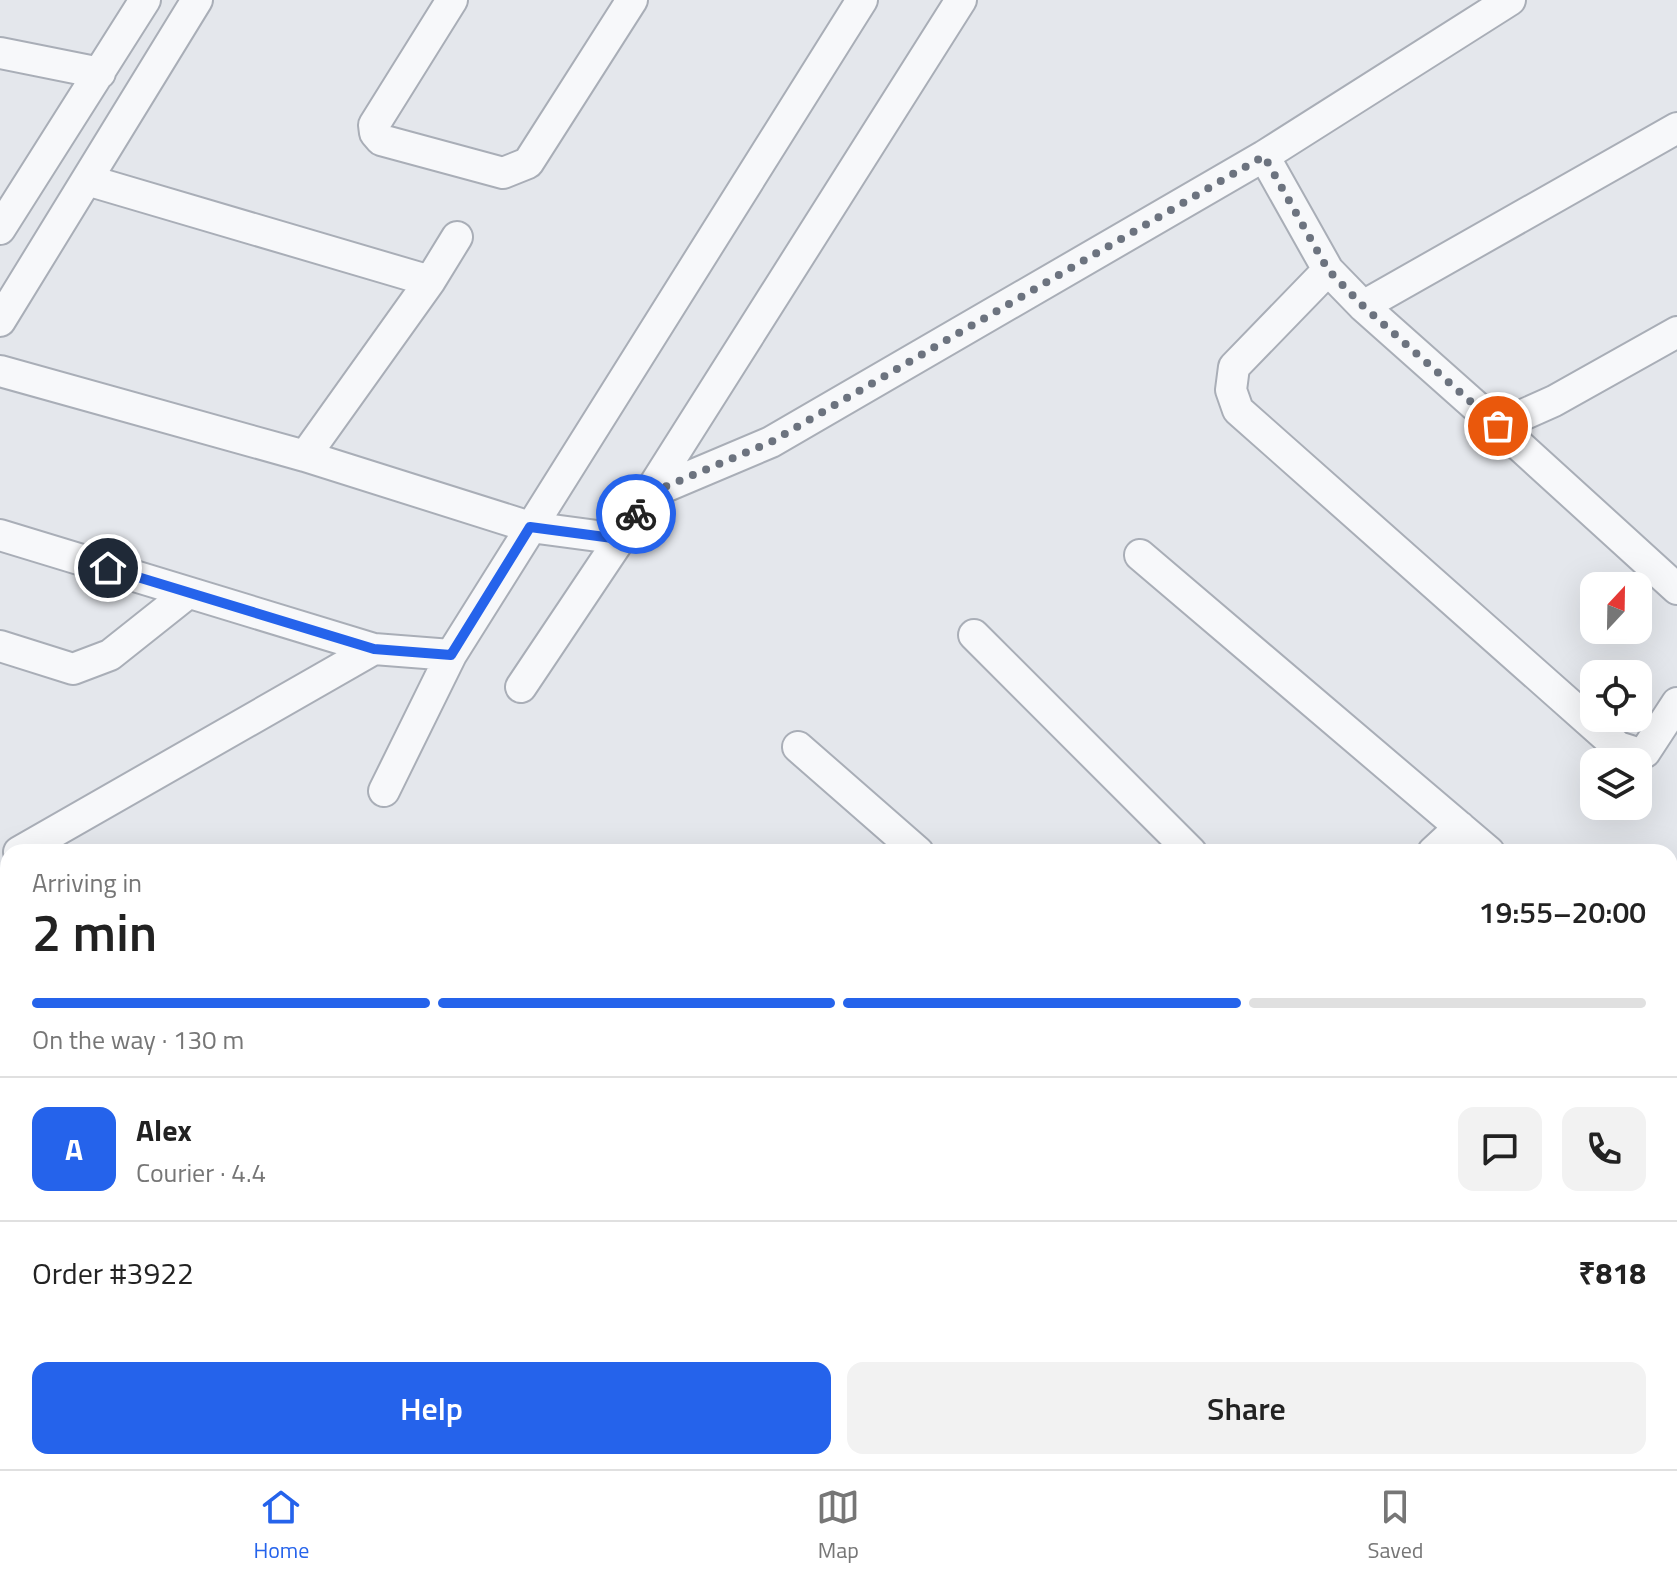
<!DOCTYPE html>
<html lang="en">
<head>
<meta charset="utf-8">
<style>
	:root { --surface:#fff; --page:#f2f2f2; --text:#222; --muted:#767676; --line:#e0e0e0; --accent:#2563eb }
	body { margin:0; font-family:"Titillium Web",sans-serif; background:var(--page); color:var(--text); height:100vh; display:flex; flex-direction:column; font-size:30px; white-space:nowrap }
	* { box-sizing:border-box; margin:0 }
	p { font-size:26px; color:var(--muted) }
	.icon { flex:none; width:44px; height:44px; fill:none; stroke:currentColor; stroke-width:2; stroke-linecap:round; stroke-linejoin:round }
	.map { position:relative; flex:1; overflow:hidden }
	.panel { position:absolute; left:0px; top:844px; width:1678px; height:626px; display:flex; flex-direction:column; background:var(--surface); border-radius:24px 24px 0 0; box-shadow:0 8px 32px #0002 }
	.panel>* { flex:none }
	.needle { width:52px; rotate:22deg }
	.controls { position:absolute; left:1580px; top:572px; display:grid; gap:16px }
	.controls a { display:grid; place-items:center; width:72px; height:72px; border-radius:16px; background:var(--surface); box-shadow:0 8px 32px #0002; font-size:40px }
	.pin { position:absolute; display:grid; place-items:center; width:68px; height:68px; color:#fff; margin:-34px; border:4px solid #fff; border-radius:50%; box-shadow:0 2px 8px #0007 }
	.courier { position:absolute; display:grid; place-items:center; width:80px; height:80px; margin:-40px; border:6px solid #2563eb; border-radius:50%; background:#fff; color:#222; box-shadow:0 2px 10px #0007 }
	.overview em { font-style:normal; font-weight:600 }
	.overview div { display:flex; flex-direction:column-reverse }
	.overview { display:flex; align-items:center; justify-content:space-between; height:136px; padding:0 32px }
	h1 { font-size:52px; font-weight:600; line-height:60px }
	.bar { display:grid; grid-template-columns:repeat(4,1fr); gap:12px 8px; align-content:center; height:96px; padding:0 32px }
	.bar i { height:10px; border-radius:6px; background:var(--line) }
	.bar .active { background:var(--accent) }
	.bar p { grid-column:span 4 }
	.line { display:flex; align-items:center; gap:20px; padding:0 32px; border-top:2px solid var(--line) }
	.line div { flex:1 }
	.round { display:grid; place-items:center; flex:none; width:84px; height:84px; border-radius:16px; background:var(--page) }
	.cta { display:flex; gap:16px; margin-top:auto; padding:16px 32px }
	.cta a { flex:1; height:92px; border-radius:16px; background:var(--accent); color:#fff; font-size:32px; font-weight:600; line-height:92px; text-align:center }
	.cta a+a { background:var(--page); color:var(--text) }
	.tabs { display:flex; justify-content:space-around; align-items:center; height:112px; border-top:2px solid var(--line); background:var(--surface); font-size:22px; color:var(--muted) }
	.tabs a { display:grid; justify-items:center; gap:4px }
	.tabs .active { color:var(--accent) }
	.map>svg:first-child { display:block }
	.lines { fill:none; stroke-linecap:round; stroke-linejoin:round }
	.minor-casing { stroke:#a9aeb7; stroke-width:34 }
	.minor { stroke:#f7f8fa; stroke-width:30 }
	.done { stroke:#6c737f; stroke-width:8; stroke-dasharray:0 14.4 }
	.route { stroke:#2563eb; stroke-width:10 }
</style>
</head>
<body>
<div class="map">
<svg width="1677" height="1469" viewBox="0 0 1677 1469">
	<rect width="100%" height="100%" fill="#e4e7ec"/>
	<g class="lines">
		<defs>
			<path id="minor" d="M 452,0 L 374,125 L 375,133 L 381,140 L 503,173 L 528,163 L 632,0
				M 0,53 L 100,73
				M 1264,156 L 1328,270
				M 87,180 L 430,281
				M 0,229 L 145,0
				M 1363,306 L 1677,128
				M 0,321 L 197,0
				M 1677,332 L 1554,401 L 1498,426 L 1363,306 L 1328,270 L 1234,367 L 1231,390 L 1238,410 L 1618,747 L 1637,753 L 1645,752 L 1677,703
				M 0,371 L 305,456 L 530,527 L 620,539
				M 1498,426 L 1677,589
				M 305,456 L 430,281 L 457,237
				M 648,494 L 771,442 L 1264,156 L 1510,0
				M 0,535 L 374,649 L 451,655
				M 1140,555 L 1489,852
				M 974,635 L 1191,852
				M 0,646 L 73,669 L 110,655 L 188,593
				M 521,687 L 620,539 L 961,0
				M 798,747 L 918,852
				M 384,791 L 451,655 L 862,0
				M 19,852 L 374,649
				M 1433,852 L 1460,827
				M 1670,1004 L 1677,1010
				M 1670,1143 L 1677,1136
				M 0,1165 L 8,1171
				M 1670,1347 L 1677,1351
				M 0,1354 L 8,1341
				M 1129,1462 L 1136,1469
				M 26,1469 L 30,1462
				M 1339,1469 L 1346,1462"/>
		</defs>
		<use href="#minor" class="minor-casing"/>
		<use href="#minor" class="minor"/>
	</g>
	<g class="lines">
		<path class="done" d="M 636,514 L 648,494 L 771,442 L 1264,156 L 1328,270 L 1363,306 L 1498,426"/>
		<path class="route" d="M 108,568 L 374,649 L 451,655 L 530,527 L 620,539 L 636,514"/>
	</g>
</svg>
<div class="controls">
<a><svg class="needle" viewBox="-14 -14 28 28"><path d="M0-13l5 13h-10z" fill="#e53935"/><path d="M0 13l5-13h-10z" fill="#767676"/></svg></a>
<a><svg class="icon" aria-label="locate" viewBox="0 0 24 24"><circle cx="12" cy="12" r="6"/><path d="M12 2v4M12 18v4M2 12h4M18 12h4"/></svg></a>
<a><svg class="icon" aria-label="layers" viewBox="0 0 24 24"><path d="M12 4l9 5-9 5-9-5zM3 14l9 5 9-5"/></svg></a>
</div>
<div class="pin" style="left:1498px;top:426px;background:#ea580c"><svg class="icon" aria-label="bag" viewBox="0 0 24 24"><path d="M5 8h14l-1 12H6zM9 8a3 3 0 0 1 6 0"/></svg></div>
<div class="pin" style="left:108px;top:568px;background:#1f2937"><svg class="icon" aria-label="home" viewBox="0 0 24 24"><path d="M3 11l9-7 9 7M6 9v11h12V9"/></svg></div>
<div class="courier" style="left:636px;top:514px"><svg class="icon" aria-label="bike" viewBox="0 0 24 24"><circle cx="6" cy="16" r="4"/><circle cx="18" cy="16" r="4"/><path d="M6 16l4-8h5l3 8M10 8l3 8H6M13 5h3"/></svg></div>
<section class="panel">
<div class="overview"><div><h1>2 min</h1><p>Arriving in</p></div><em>19:55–20:00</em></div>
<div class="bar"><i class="active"></i><i class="active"></i><i class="active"></i><i></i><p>On the way · 130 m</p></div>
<div class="line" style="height:144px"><b class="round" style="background:var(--accent);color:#fff">A</b><div><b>Alex</b><p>Courier · 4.4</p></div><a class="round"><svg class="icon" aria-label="chat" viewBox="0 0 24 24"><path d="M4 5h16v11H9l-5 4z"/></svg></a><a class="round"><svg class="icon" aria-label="phone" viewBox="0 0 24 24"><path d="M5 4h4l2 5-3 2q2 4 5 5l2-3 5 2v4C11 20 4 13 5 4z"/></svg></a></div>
<div class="line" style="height:104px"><div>Order #3922</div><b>₹818</b></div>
<div class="cta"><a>Help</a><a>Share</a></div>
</section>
</div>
<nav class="tabs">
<a class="active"><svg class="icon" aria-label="home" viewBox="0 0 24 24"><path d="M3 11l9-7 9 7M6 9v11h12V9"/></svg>Home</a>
<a><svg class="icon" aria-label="map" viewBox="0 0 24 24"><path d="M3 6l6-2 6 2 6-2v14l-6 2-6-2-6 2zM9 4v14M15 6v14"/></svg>Map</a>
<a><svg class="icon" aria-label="saved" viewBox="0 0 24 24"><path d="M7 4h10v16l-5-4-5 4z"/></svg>Saved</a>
</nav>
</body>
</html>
